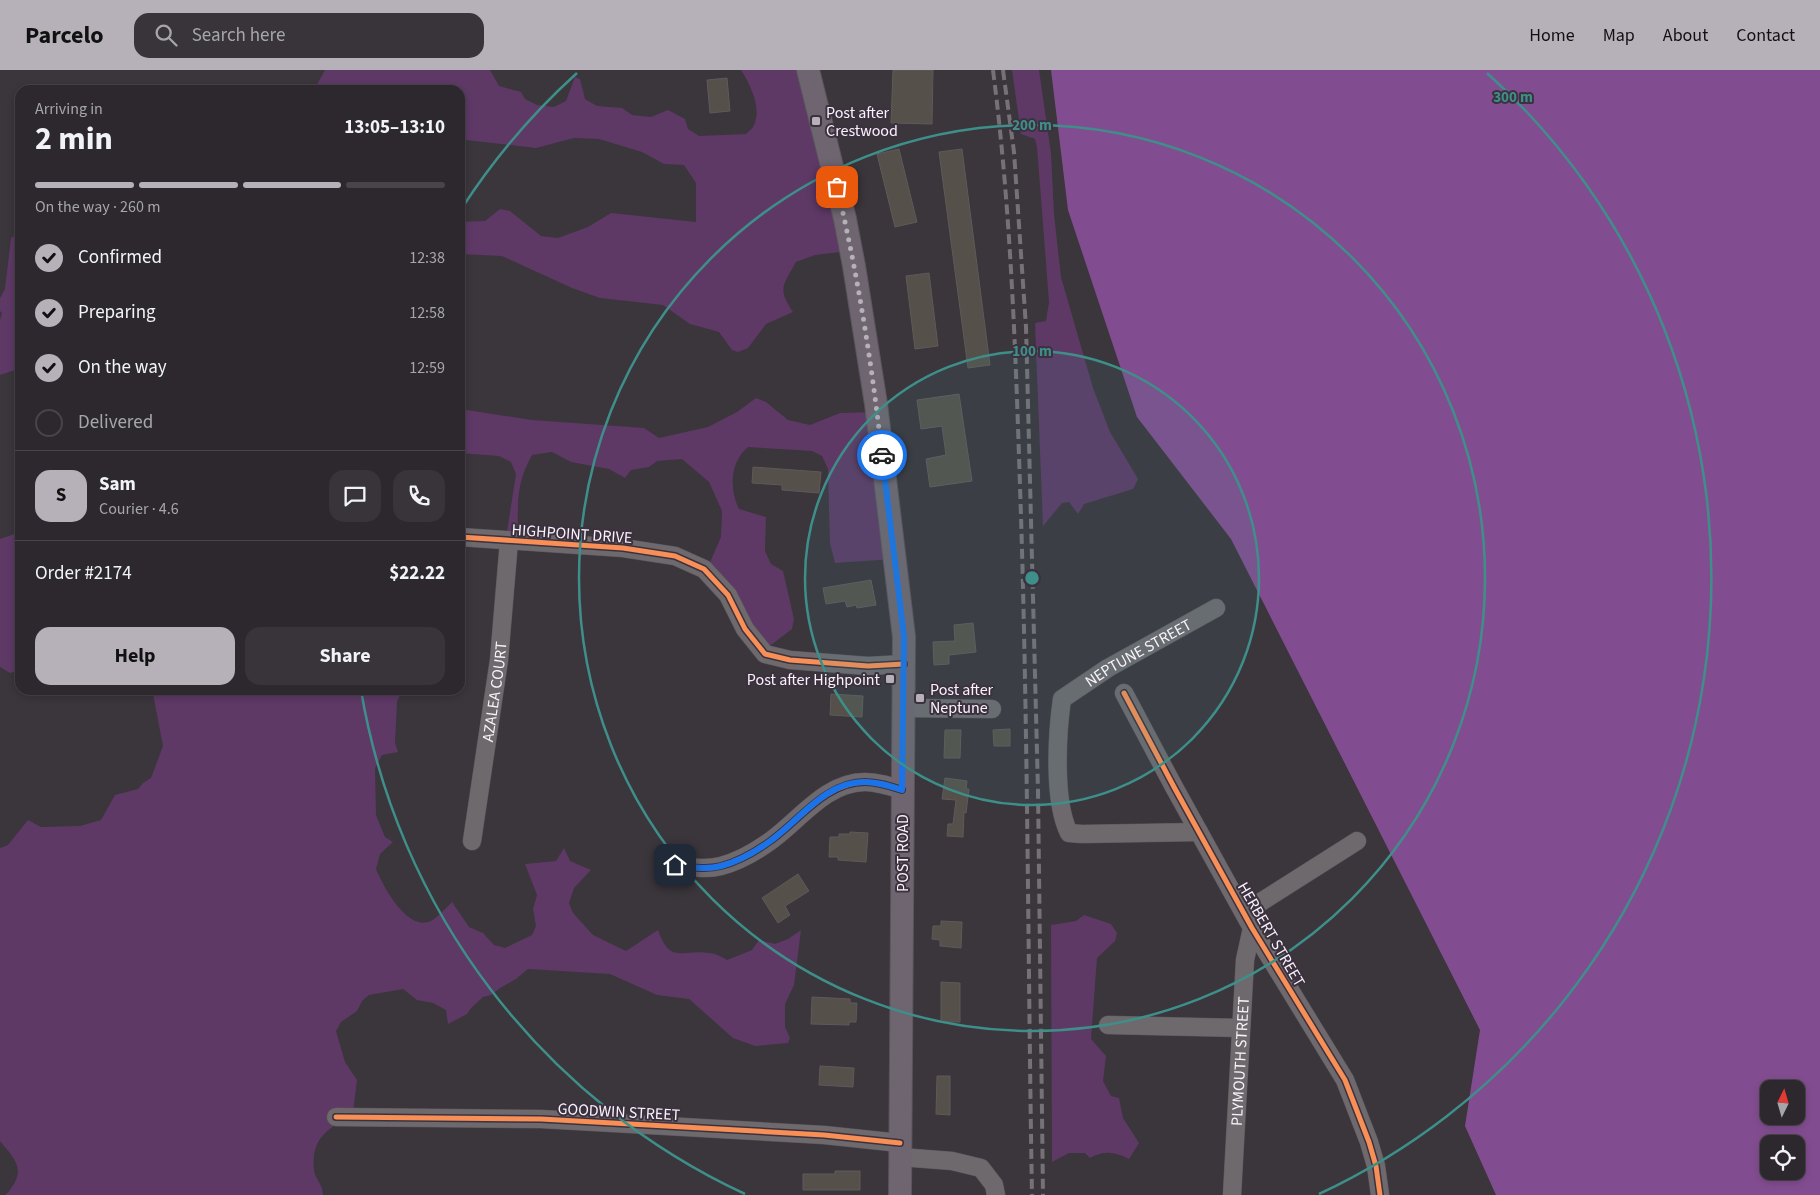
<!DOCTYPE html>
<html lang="en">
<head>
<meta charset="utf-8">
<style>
	:root { --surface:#2c282d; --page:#383439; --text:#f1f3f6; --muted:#a6a6aa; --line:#484449; --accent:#b6b0b8 }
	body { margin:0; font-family:"Source Sans 3",sans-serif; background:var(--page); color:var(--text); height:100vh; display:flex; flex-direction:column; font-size:19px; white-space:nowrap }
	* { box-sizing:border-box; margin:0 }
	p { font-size:16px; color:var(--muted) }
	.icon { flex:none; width:28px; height:28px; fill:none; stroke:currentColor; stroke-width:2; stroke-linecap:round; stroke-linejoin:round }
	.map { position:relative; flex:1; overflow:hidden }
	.sheet { position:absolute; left:15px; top:15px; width:450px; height:610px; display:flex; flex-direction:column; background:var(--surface); border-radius:15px; box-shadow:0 2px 8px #0003,0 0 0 1px var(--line) }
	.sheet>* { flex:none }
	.needle { width:32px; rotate:5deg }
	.buttons { position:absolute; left:1760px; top:1010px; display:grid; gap:10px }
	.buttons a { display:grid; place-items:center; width:45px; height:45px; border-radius:10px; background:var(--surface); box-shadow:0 2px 8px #0003,0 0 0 1px var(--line); font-size:25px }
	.pin { position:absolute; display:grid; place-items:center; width:42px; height:42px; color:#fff; margin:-21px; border-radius:10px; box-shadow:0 2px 8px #0006 }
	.courier { position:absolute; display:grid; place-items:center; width:50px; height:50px; margin:-25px; border:4px solid #1a73e8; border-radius:50%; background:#fff; color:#222; box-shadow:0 1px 6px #0007 }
	.headline em { font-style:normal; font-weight:700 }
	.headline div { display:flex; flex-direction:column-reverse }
	.headline { display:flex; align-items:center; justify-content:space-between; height:85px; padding:0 20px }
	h1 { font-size:32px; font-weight:700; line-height:38px }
	.bar { display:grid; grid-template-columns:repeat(4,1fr); gap:8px 5px; align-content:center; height:60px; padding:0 20px }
	.bar i { height:6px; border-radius:4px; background:var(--line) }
	.bar .current { background:var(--accent) }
	.bar p { grid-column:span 4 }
	.line { display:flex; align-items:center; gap:12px; padding:0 20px; border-top:1px solid var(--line) }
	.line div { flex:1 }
	.round { display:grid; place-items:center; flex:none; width:52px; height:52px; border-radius:15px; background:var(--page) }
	ol { padding:0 20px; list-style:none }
	li { display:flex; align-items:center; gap:15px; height:55px }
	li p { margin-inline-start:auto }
	li .icon { padding:5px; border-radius:50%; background:var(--accent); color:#111; stroke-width:4 }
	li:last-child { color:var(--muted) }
	li i { width:28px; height:28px; border:2px solid var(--line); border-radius:50% }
	.cta { display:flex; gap:10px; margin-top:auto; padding:10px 20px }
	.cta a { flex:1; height:58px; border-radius:15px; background:var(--accent); color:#111; font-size:20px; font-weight:700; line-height:58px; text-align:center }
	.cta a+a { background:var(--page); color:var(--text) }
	header { display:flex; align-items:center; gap:30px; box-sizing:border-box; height:70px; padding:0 25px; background:var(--accent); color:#111 }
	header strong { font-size:24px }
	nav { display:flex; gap:28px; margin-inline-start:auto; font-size:18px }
	.search { width:350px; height:45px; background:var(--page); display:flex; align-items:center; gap:12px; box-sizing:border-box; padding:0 18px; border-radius:15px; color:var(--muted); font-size:19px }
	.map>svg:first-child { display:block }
	.green { fill:#5e3966 }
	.water { fill:#824d90; fill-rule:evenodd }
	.building { fill:#55504a; stroke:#5e5a5a }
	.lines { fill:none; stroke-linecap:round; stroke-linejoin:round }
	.minor-casing { stroke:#5a545b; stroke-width:19 }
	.major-casing { stroke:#5a545b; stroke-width:24 }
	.minor { stroke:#6d696d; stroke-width:18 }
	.major { stroke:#6f6571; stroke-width:22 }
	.rail { stroke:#767177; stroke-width:4; stroke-dasharray:10 5; stroke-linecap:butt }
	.cycleway-casing { stroke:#3c323f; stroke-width:8 }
	.cycleway { stroke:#f78f57; stroke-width:5 }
	.done { stroke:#b6b0b8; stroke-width:5; stroke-dasharray:0 9 }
	.route { stroke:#1a73e8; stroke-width:6 }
	.ring { fill:none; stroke:#3e8f8a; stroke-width:2.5 }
	.poi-dot { fill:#b6b0b8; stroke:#3c323f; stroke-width:2 }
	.labels { text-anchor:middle; stroke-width:4; stroke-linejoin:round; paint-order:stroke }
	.poi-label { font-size:16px; fill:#f9f2fb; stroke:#3c323f; text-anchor:start }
	.street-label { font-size:16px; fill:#f9f2fb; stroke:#3c323f }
	.centre { fill:#3e8f8a; stroke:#3c323f; stroke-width:2.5 }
	.ring-label { font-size:15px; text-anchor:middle; font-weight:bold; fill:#3e8f8a; stroke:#3c323f; stroke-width:4; stroke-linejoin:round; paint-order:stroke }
</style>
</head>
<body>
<header>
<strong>Parcelo</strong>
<div class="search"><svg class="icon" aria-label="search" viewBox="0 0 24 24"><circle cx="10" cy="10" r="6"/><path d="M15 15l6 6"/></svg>Search here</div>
<nav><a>Home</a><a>Map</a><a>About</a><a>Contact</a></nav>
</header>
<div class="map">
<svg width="1820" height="1125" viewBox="0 0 1820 1125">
	<rect width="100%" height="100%" fill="#3b353c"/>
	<path class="green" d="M 325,0 L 490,0 L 499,16 L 521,22 L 525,29 L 537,35 L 554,37 L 566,31 L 575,7 L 580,9 L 585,29 L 597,36 L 622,38 L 632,45 L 651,47 L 668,40 L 685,49 L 688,59 L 699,66 L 746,64 C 748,62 753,58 754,55 C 762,38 750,14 741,0 L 808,0 L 849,181 L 815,185 L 796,192 C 783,216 777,218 793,242 L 766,254 L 748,278 L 738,282 L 732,280 L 719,262 L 690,254 L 663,235 L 600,228 L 572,218 L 502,186 L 460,184 L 460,152 L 485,151 L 500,139 L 510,141 L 541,166 L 558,168 L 588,157 L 611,143 L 696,152 L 696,113 L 684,95 L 664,94 L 642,82 L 599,69 L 574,68 L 536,78 L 466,70 L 460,70 L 460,20 L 314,20 Z
		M 1012,0 L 1039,0 L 1051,83 L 1054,144 L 1061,207 L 1093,318 L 1110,362 L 1138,409 L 1133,419 L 1084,434 L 1078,444 L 1069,432 L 1062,433 L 1043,456 L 1035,253 L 1046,251 L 1049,232 L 1037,77 L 1035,69 L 1021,64 Z
		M 20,163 L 20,300 L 18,299 L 0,305 L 0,250 L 2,243 L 0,241 L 0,228 L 5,219 L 11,168 Z
		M 756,328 L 766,332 L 788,350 L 810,355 L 840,343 L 875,342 L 893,489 L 835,493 L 830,473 L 828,399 L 822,386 L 812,381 L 748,377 C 730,392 729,419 739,439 L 766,447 L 765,481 L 771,494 L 783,501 L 794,549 L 792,559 L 767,578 L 707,499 L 721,467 L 722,441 L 709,412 L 682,389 L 657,391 L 649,397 L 631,400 L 625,408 L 609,399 L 571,392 L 552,382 L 532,385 C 515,415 518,436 518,469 L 506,468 L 516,404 L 511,392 L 499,386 L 460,383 L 460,339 L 532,350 L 644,358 L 659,368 L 708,357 L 737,342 Z
		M 20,462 L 20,600 L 10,603 L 0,597 L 0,469 Z
		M 147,620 L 403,620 L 397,631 L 395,673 L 398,682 L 382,685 L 375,698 L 376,745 L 385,767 L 393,772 L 380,784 L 376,799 C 383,816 407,862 431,851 C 438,847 446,838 452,832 L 469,857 L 483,863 L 494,875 L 505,878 L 532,865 L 536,856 L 533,839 L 537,825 L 525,794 L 556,791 L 564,778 L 570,791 L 591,800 L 574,818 L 569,833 L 573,843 L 593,865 L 626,881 L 658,860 C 670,895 683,879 709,883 C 715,883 722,887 727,890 L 752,880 L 759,870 L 775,874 L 788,869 L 801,860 L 794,915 L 785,934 L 785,957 L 790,968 L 788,973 L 755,976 L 733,968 L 689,929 L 657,925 L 610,904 L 528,899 L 516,909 L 500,918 L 491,925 L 483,927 L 471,938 L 467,944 L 448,954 L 446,940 L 433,933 L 417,930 L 403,919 L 369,925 L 362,931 L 357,941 L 341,952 L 336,961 L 345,992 L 357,1010 L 353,1042 C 329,1061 311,1065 314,1100 C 315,1109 323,1114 323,1125 L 5,1125 C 10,1121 12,1117 15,1112 C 24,1095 10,1084 0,1071 L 0,778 L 8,775 L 28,750 L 41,757 L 80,756 L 101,750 L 115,725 L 138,719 L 143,713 L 151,708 L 163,676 L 153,624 Z
		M 1084,845 L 1111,854 L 1117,863 L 1115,871 L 1097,888 L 1091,969 L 1106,986 L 1103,1011 L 1111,1026 L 1119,1028 L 1123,1048 L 1139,1073 L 1129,1089 C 1115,1082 1105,1080 1090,1088 L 1085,1083 L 1069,1083 L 1052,1092 L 1051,855 L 1076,851 Z"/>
	<path class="water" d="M 1051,0 L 1820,0 L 1820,1125 L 1496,1125 L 1465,1056 L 1480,960 L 1231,469 L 1137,347 L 1068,140 ZM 1769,1019 L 1796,1019 L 1796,1046 L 1769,1046 ZM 1769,1074 L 1796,1074 L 1796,1101 L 1769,1101 Z"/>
	<path class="building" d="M 893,0 L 933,0 L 932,54 L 891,53 Z
		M 727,8 L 730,41 L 710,43 L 707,10 Z
		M 899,79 L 917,152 L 895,157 L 877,84 Z
		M 962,79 L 990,295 L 968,298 L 939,82 Z
		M 929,203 L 938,276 L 915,279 L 906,206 Z
		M 959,324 L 972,411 L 930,417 L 926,389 L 946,385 L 942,356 L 921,359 L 917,330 Z
		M 753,397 L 821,402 L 819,423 L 782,420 L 782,415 L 752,413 Z
		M 871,510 L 876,535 L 857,538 L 856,535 L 847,537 L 845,531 L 826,534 L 823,518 Z
		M 973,553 L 976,582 L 949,585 L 949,594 L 934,595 L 933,572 L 955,571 L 954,555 Z
		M 831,624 L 863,626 L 862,647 L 830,645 Z
		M 1010,659 L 1010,676 L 994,676 L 993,660 Z
		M 945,660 L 961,660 L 960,688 L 944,688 Z
		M 945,708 L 967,711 L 966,719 L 969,719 L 966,743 L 964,742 L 963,767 L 947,766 L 948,754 L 953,754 L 956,730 L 942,729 Z
		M 850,762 L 868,763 L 866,792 L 838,790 L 838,787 L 829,787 L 830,767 L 839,767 L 839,764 L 850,764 Z
		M 798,804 L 809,821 L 785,836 L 790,845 L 778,853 L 762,828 Z
		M 941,851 L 962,852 L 961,878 L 940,876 L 940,870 L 932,869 L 933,856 L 941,856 Z
		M 941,912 L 960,913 L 960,952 L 941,952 Z
		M 812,927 L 850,929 L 850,933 L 857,933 L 856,952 L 849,952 L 849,955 L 811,954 Z
		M 820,996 L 854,998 L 853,1017 L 819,1015 Z
		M 937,1006 L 950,1006 L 950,1045 L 936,1044 Z
		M 835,1101 L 860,1101 L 860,1120 L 803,1120 L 803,1104 L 835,1104 Z"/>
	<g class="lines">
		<defs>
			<g id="minor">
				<path d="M 460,467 L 623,478 L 675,486 L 704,499 L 728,525 L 745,559 L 765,584 L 790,590 L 868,596 L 904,594"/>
				<path d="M 1124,623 L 1174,717 L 1252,858 L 1345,1010 L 1369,1072 L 1376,1096 L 1380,1125"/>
				<path d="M 904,638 L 992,639"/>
				<path id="s1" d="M 1199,762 L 1082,764 L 1069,763 C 1053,731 1057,664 1062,629 L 1108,598 L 1216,538"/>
				<path id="s2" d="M 472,771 L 499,590 L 509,471"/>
				<path d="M 675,795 C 690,797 706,800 721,796 C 736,792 753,783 766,774 C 797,754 824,712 865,712 C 878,712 890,716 902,720"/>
				<path d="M 1245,842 L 1357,771"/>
				<path d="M 1108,955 L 1241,958"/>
				<path d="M 336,1047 L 541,1049 L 824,1065 L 900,1073"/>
				<path d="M 900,1087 L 952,1091 L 981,1098 L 994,1115 L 996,1125"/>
				<path id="s3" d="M 1232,1125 L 1245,890 L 1252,858"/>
			</g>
			<path id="major" d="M 808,0 L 845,149 L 854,196 L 876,334 L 904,567 L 900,1125"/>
		</defs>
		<use href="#minor" class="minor-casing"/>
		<use href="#major" class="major-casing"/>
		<use href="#minor" class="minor"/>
		<use href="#major" class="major"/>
		<path class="rail" d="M 993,0 C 1012,148 1016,297 1021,446 C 1028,672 1028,899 1032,1125
			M 1003,0 L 1014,82 L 1026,257 L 1038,721 L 1043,1125"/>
		<defs>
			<path id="cycleway" d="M 460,467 L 623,478 L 675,486 L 704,499 L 728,525 L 745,559 L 765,584 L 790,590 L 868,596 L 904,594
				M 1124,623 L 1174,717 L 1252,858 L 1345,1010 L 1369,1072 L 1376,1096 L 1380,1125
				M 675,795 C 690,797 706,800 721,796 C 736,792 753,783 766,774 C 797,754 824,712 865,712 C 878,712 890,716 902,720
				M 336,1047 L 541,1049 L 824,1065 L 900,1073"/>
		</defs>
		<use href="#cycleway" class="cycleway-casing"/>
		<use href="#cycleway" class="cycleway"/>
	</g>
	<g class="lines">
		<path class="done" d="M 837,117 C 858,205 872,295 882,385"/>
		<path class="route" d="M 675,795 C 691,797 706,800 721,796 C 736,792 753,783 766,774 C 797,754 824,711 865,712 C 878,712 890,716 902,720 L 904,567 L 882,385"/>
	</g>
	<circle cx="1032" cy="508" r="227" fill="#3e8f8a" fill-opacity=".12"/>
	<g class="ring">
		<circle cx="1032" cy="508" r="227"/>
		<circle cx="1032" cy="508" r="453"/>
		<path d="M745 1124A680 680 0 0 1 361 620M462 138A680 680 0 0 1 577 3M1487 3A680 680 0 0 1 1319 1124"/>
	</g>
	<g class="poi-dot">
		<rect x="811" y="46" width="10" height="10" rx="2.5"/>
		<rect x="885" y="604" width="10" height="10" rx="2.5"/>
		<rect x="915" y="623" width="10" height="10" rx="2.5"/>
	</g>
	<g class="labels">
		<g class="poi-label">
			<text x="826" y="48">Post after<tspan x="826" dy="18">Crestwood</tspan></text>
			<text x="880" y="615" text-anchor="end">Post after Highpoint</text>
			<text x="930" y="625">Post after<tspan x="930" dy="18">Neptune</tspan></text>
		</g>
		<g class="street-label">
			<text transform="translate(572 463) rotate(4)" y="6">HIGHPOINT DRIVE</text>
			<text dy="6" stroke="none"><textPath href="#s1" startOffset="355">NEPTUNE STREET</textPath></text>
			<text dy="6" stroke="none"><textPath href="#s2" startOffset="151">AZALEA COURT</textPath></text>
			<text transform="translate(902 783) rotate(-90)" y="6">POST ROAD</text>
			<text transform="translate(1272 864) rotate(60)" y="6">HERBERT STREET</text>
			<text dy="6" stroke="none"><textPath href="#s3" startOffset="134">PLYMOUTH STREET</textPath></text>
			<text transform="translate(619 1041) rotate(3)" y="6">GOODWIN STREET</text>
		</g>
	</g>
	<circle cx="1032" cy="508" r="8" class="centre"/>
	<g class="ring-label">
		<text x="1513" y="32">300 m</text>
		<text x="1032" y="60">200 m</text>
		<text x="1032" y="286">100 m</text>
	</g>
</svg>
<div class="buttons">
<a><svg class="needle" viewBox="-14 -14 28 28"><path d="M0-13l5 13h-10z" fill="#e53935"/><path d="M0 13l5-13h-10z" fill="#a6a6aa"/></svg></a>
<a><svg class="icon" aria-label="locate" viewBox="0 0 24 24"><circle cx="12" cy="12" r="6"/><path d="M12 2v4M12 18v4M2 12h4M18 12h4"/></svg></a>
</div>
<div class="pin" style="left:837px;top:117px;background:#ea580c"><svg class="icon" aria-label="bag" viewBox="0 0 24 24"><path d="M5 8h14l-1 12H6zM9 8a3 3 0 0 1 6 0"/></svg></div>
<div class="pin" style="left:675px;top:795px;background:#1f2937"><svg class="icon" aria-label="home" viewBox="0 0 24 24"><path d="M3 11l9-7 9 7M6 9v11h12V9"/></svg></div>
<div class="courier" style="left:882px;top:385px"><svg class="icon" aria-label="car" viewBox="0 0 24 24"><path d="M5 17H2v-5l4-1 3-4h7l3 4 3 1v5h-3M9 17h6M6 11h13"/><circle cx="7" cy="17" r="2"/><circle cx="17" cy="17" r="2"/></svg></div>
<section class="sheet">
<div class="headline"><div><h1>2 min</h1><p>Arriving in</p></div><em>13:05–13:10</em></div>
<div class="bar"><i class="current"></i><i class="current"></i><i class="current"></i><i></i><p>On the way · 260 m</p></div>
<ol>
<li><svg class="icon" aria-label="check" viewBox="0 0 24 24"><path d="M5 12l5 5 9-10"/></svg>Confirmed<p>12:38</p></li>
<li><svg class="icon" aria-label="check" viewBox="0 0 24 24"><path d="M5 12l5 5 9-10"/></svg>Preparing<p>12:58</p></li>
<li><svg class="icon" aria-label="check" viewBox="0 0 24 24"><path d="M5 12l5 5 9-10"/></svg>On the way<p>12:59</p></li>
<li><i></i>Delivered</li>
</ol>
<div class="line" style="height:90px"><b class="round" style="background:var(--accent);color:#111">S</b><div><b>Sam</b><p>Courier · 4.6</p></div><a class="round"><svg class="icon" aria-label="chat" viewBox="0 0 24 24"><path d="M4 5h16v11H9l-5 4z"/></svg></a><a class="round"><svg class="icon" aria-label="phone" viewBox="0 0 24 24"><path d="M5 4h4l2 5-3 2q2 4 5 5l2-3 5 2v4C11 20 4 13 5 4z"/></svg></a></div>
<div class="line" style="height:65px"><div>Order #2174</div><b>$22.22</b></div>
<div class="cta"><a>Help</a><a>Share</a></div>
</section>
</div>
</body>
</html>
